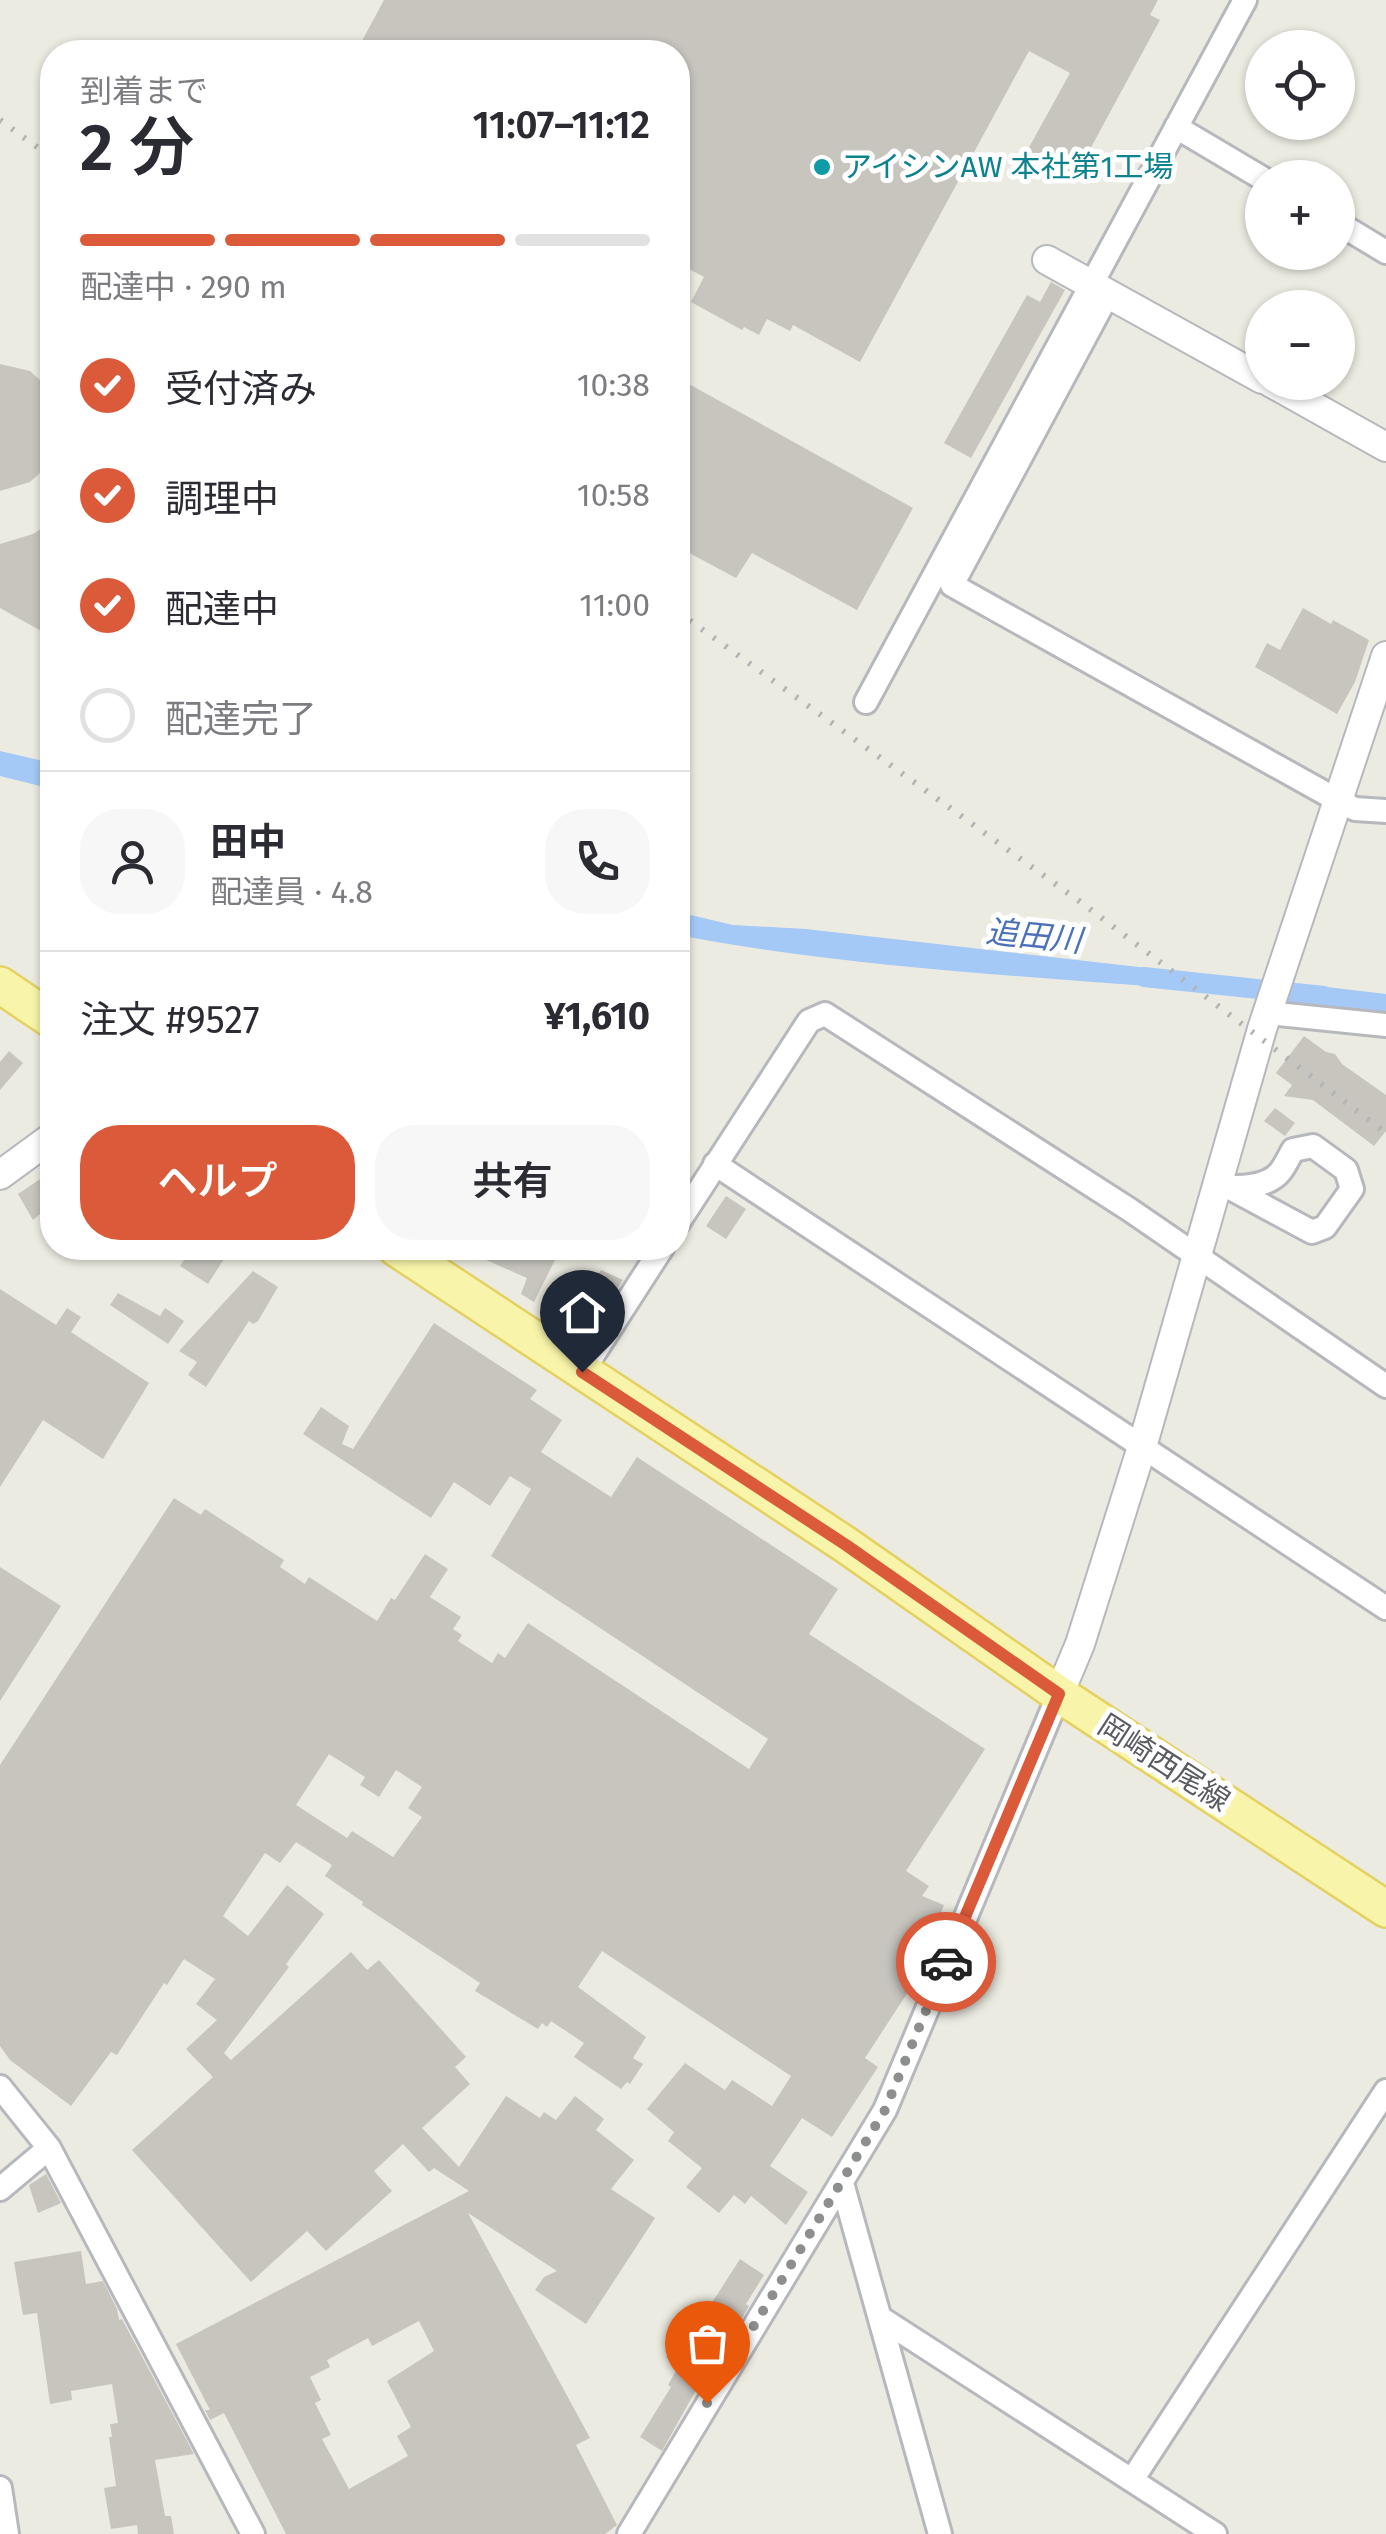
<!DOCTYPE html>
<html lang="ja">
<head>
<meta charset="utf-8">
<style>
	:root { --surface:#fff; --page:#f7f7f7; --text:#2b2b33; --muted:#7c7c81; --line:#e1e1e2; --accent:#da5a39 }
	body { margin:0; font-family:"Fira Sans","Noto Sans JP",sans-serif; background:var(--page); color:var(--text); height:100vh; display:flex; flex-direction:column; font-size:38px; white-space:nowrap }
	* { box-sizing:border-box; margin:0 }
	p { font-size:32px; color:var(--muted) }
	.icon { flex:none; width:55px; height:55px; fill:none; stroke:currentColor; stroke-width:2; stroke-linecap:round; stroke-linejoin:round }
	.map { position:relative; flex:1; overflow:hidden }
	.drawer { position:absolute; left:40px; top:40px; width:650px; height:1220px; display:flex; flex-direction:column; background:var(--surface); border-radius:40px; box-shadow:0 2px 8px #0004 }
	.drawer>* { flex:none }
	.fabs { position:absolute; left:1245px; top:30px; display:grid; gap:20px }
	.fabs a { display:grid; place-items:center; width:110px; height:110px; border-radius:50%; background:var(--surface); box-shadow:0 2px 8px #0004; font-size:50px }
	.pin { position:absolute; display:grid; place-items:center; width:85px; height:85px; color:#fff; margin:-102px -42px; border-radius:50% 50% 50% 0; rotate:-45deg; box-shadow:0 0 10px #0007 }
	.pin .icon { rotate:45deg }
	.courier { position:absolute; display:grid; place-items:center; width:100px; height:100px; margin:-50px; border:8px solid #da5a39; border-radius:50%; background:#fff; color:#222; box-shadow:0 2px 12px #0007 }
	.overview em { font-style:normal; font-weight:600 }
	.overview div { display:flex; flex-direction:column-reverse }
	.overview { display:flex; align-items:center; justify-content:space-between; height:170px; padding:0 40px }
	h1 { font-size:65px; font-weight:600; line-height:75px }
	.bar { display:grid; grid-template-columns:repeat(4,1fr); gap:15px 10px; align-content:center; height:120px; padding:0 40px }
	.bar i { height:12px; border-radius:8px; background:var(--line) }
	.bar .on { background:var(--accent) }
	.bar p { grid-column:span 4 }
	.line { display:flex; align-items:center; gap:25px; padding:0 40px; border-top:2px solid var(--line) }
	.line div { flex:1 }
	.round { display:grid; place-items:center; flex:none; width:105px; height:105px; border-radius:40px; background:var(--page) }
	ol { padding:0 40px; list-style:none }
	li { display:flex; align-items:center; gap:30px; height:110px }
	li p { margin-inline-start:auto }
	li .icon { padding:10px; border-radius:50%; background:var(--accent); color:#fff; stroke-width:4 }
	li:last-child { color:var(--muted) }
	li i { width:55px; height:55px; border:5px solid var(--line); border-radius:50% }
	.button { display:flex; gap:20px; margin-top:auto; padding:20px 40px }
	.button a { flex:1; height:115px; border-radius:40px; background:var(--accent); color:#fff; font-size:40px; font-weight:600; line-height:115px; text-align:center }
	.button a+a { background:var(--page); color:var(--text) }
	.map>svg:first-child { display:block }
	.water { fill:#a5c9f7 }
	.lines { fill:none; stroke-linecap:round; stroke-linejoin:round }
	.canal { stroke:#a5c9f7; stroke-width:20 }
	.building { fill:#c7c5be; fill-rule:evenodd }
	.minor-casing { stroke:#b7b8bd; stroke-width:28 }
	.tertiary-casing { stroke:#b7b8bd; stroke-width:32 }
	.primary-casing { stroke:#e5d161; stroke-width:40 }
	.minor { stroke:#fff; stroke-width:22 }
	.tertiary { stroke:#fff; stroke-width:28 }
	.primary { stroke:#f8f5aa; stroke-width:35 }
	.rail { stroke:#b2b3b3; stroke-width:6; stroke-dasharray:2.5 12; stroke-linecap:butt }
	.done { stroke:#8d8e8e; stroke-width:10; stroke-dasharray:0 18 }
	.route { stroke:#da5a39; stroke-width:12 }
	.culture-dot { fill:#0f9aa8; stroke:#fff; stroke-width:4 }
	.labels { text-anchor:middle; stroke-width:10; stroke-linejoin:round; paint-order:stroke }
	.culture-label { font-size:30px; fill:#0d838f; stroke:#fff; text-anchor:start }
	.street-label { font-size:30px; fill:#5a5c61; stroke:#fff }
	.water-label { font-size:32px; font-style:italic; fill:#4b72b8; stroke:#fff }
</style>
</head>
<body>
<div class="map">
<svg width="1386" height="2534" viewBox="0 0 1386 2534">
	<rect width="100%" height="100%" fill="#ecebe1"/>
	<path class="water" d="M 0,751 L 52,763 L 52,789 L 0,776 Z
		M 678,912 L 733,925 L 806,929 L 1156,969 L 1183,989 C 1014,975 844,967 678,935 Z
		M 1301,984 L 1386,994 L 1386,1012 L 1294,1003 Z"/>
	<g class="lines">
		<path class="canal" d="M 1144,977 L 1324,996"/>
	</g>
	<path class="building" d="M 384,0 L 1158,0 L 1150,15 L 1160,20 L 1075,177 L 1027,151 L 1070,73 L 1029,51 L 860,362 L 793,325 L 790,331 L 767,319 L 759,335 L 744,327 L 742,330 L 691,302 L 704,277 L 678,263 L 678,52 L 356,52 Z
		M 1051,282 L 1065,290 L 971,458 L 944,443 L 1027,295 L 1040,302 Z
		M 0,364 L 30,371 L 52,391 L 52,462 L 30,482 L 0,491 Z
		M 678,378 L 913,508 L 857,610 L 752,553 L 736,578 L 678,547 Z
		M 52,522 L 52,637 L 0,608 L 0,544 L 33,534 Z
		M 1303,608 L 1331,624 L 1333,620 L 1369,640 L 1355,682 L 1337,714 L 1255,667 L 1267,643 L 1280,650 Z
		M 1304,1036 L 1326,1052 L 1335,1054 L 1342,1064 L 1386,1095 L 1386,1131 L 1374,1146 L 1313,1100 L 1284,1096 L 1292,1085 L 1276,1073 Z
		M 9,1051 L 23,1063 L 0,1090 L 0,1062 Z
		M 1275,1108 L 1295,1123 L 1285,1136 L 1264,1121 Z
		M 52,1171 L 52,1204 L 33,1220 L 18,1194 Z
		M 726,1196 L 746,1209 L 726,1239 L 706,1226 Z
		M 192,1248 L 231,1248 L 208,1284 L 180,1266 Z
		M 459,1248 L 561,1248 L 534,1302 L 521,1294 L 527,1278 Z
		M 601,1270 L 623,1280 L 600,1316 L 581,1302 Z
		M 253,1271 L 278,1287 L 258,1321 L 253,1324 L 249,1321 L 206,1387 L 188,1375 L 197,1362 L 179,1351 Z
		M 0,1289 L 56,1325 L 67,1308 L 81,1317 L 71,1332 L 149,1383 L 103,1459 L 43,1420 L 0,1487 Z
		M 118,1293 L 160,1316 L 165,1308 L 184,1321 L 168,1344 L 110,1305 Z
		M 434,1323 L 537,1390 L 530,1399 L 562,1420 L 541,1452 L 558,1463 L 611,1497 L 637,1457 L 838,1589 L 809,1634 L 985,1749 L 906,1871 L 929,1886 L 922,1896 L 944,1905 L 920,1967 L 923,1969 L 865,2058 L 878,2067 L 832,2137 L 802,2118 L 770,2166 L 808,2192 L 786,2225 L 751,2196 L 745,2204 L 734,2195 L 719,2213 L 686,2187 L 702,2168 L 668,2141 L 674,2132 L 647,2109 L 685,2063 L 725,2090 L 732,2080 L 772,2106 L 791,2076 L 602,1951 L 578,1987 L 646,2037 L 633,2058 L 643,2064 L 630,2084 L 627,2082 L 621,2089 L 574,2057 L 584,2043 L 551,2021 L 547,2027 L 542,2023 L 538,2029 L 475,1991 L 480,1983 L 362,1905 L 363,1902 L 325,1876 L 332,1865 L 296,1842 L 280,1863 L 265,1853 L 223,1916 L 248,1936 L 287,1885 L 324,1914 L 286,1964 L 289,1967 L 224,2053 L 231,2060 L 351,1952 L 367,1970 L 379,1960 L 466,2057 L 455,2067 L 470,2084 L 422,2128 L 459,2167 L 506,2096 L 540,2118 L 544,2112 L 556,2120 L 575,2096 L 604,2119 L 596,2130 L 634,2160 L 611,2189 L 655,2218 L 586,2324 L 535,2290 L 544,2277 L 557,2271 L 468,2213 L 590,2438 L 576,2445 L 617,2525 L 605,2534 L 286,2534 L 224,2413 L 210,2420 L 205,2410 L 210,2410 L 176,2344 L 469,2191 L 434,2168 L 429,2172 L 403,2144 L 374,2171 L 392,2191 L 326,2251 L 307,2231 L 251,2282 L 132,2150 L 213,2077 L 186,2049 L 217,2020 L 196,2004 L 215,1979 L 184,1959 L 167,1985 L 164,1983 L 117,2055 L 111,2052 L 71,2106 L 10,2060 L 0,2046 L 0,1765 L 174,1498 L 201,1515 L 205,1509 L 284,1560 L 280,1567 L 305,1584 L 309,1577 L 377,1621 L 391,1598 L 395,1600 L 425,1554 L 448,1569 L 430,1597 L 461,1617 L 453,1629 L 462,1635 L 458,1641 L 492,1663 L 498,1653 L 505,1658 L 528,1623 L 749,1769 L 768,1739 L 491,1556 L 531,1489 L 510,1476 L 490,1506 L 454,1482 L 431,1518 L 303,1434 L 321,1407 L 349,1426 L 342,1444 L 353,1449 ZM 329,1754 L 365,1777 L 360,1785 L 379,1797 L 396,1770 L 422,1787 L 408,1808 L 422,1817 L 393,1857 L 352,1831 L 347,1838 L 296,1805 ZM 419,2321 L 434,2351 L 387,2381 L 411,2427 L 397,2436 L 408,2456 L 349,2489 L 322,2439 L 331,2435 L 315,2403 L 321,2400 L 310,2377 L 330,2367 L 327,2360 L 368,2338 L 372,2346 Z
		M 0,1567 L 61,1606 L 0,1701 Z
		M 46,2174 L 61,2203 L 38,2213 L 29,2185 Z
		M 81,2251 L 86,2284 L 103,2281 L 117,2309 L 119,2320 L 122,2319 L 194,2454 L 155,2460 L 165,2516 L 171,2516 L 174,2534 L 138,2534 L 137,2525 L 111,2529 L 104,2488 L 116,2486 L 109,2437 L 112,2437 L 110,2424 L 118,2423 L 112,2384 L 71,2391 L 72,2400 L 50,2404 L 37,2313 L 23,2315 L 14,2262 Z
		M 740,2259 L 764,2275 L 746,2304 L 749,2306 L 738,2325 L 734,2322 L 662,2451 L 640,2437 L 671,2387 L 668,2385 L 679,2365 L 666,2357 L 693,2304 L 706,2312 Z"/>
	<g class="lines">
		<defs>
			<path id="minor" d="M 1176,127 L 1262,178
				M 1338,223 L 1386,252
				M 1108,294 L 952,585 L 1339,801 L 1355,809 L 1386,811
				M 866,702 L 1245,0
				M 1268,1013 L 1386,1025
				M 715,1164 L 1386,1608
				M 1218,1184 C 1235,1190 1268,1187 1280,1172 C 1285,1166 1289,1157 1293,1150 L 1313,1146 L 1346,1170 L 1352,1189 L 1325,1227 L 1312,1232 L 1232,1189
				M 678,1223 L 809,1021 L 825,1014 L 1130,1210 L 1386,1386
				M 582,1372 L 662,1248
				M 0,2087 L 49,2148 L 253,2534
				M 842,2183 L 940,2534
				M 0,2189 L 49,2148
				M 882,2319 L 1215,2534
				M 1132,2480 L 1386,2091
				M 0,2488 L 7,2534
				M 629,2534 L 885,2110 L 1059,1694"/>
			<path id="tertiary" d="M 1047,260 L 1262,379
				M 1270,382 L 1386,447
				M 0,1175 L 52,1137
				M 1059,1694 L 1080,1644 L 1142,1447 L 1262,1029 L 1386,656"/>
			<path id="primary" d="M 0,985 L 52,1020
				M 396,1248 L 846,1545 L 1059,1694 L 1386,1909"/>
		</defs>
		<use href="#minor" class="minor-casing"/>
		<use href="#tertiary" class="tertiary-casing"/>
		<use href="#primary" class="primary-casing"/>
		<use href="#minor" class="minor"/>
		<use href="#tertiary" class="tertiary"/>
		<use href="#primary" class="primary"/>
		<path class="rail" d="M 0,120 L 52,158
			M 678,612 L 1086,906 L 1386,1133"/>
	</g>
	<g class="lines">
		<path class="done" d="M 707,2403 L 885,2110 L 946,1962"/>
		<path class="route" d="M 582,1372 L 846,1545 L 1059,1694 L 946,1962"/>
	</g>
	<circle class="culture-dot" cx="822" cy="167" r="10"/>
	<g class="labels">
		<g class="culture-label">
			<text x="842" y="177">アイシンAW 本社第1工場</text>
		</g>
		<g class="street-label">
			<text transform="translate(1164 1763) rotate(33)" y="10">岡崎西尾線</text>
		</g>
		<g class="water-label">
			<text transform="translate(1034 936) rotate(6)" y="11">追田川</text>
		</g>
	</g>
</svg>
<div class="fabs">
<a><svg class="icon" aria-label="locate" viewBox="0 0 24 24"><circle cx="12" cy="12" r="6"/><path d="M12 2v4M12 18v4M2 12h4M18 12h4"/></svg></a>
<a>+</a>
<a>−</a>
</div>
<div class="pin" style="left:707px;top:2403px;background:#ea580c"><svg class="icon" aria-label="bag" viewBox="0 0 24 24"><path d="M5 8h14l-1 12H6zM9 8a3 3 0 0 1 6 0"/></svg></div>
<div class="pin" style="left:582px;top:1372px;background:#1f2937"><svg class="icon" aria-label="home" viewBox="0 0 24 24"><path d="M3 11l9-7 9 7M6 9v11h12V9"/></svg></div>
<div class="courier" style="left:946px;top:1962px"><svg class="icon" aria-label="car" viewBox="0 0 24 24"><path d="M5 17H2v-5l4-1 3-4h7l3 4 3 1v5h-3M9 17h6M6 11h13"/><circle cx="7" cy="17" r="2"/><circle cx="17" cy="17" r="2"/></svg></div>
<section class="drawer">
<div class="overview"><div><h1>2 分</h1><p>到着まで</p></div><em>11:07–11:12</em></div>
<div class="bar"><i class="on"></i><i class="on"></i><i class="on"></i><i></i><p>配達中 · 290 m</p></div>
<ol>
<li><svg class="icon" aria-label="check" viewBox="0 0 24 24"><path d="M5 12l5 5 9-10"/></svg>受付済み<p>10:38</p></li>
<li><svg class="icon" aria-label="check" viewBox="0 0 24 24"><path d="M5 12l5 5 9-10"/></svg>調理中<p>10:58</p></li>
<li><svg class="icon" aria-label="check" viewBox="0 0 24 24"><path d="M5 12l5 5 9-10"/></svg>配達中<p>11:00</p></li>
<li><i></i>配達完了</li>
</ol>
<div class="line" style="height:180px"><a class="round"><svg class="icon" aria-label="person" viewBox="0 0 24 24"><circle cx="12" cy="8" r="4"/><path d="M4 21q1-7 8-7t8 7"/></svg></a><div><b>田中</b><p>配達員 · 4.8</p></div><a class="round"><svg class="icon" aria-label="phone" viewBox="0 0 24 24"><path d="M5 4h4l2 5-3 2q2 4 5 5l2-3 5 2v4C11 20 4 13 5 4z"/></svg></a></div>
<div class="line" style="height:130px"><div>注文 #9527</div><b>¥1,610</b></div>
<div class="button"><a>ヘルプ</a><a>共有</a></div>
</section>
</div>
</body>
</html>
